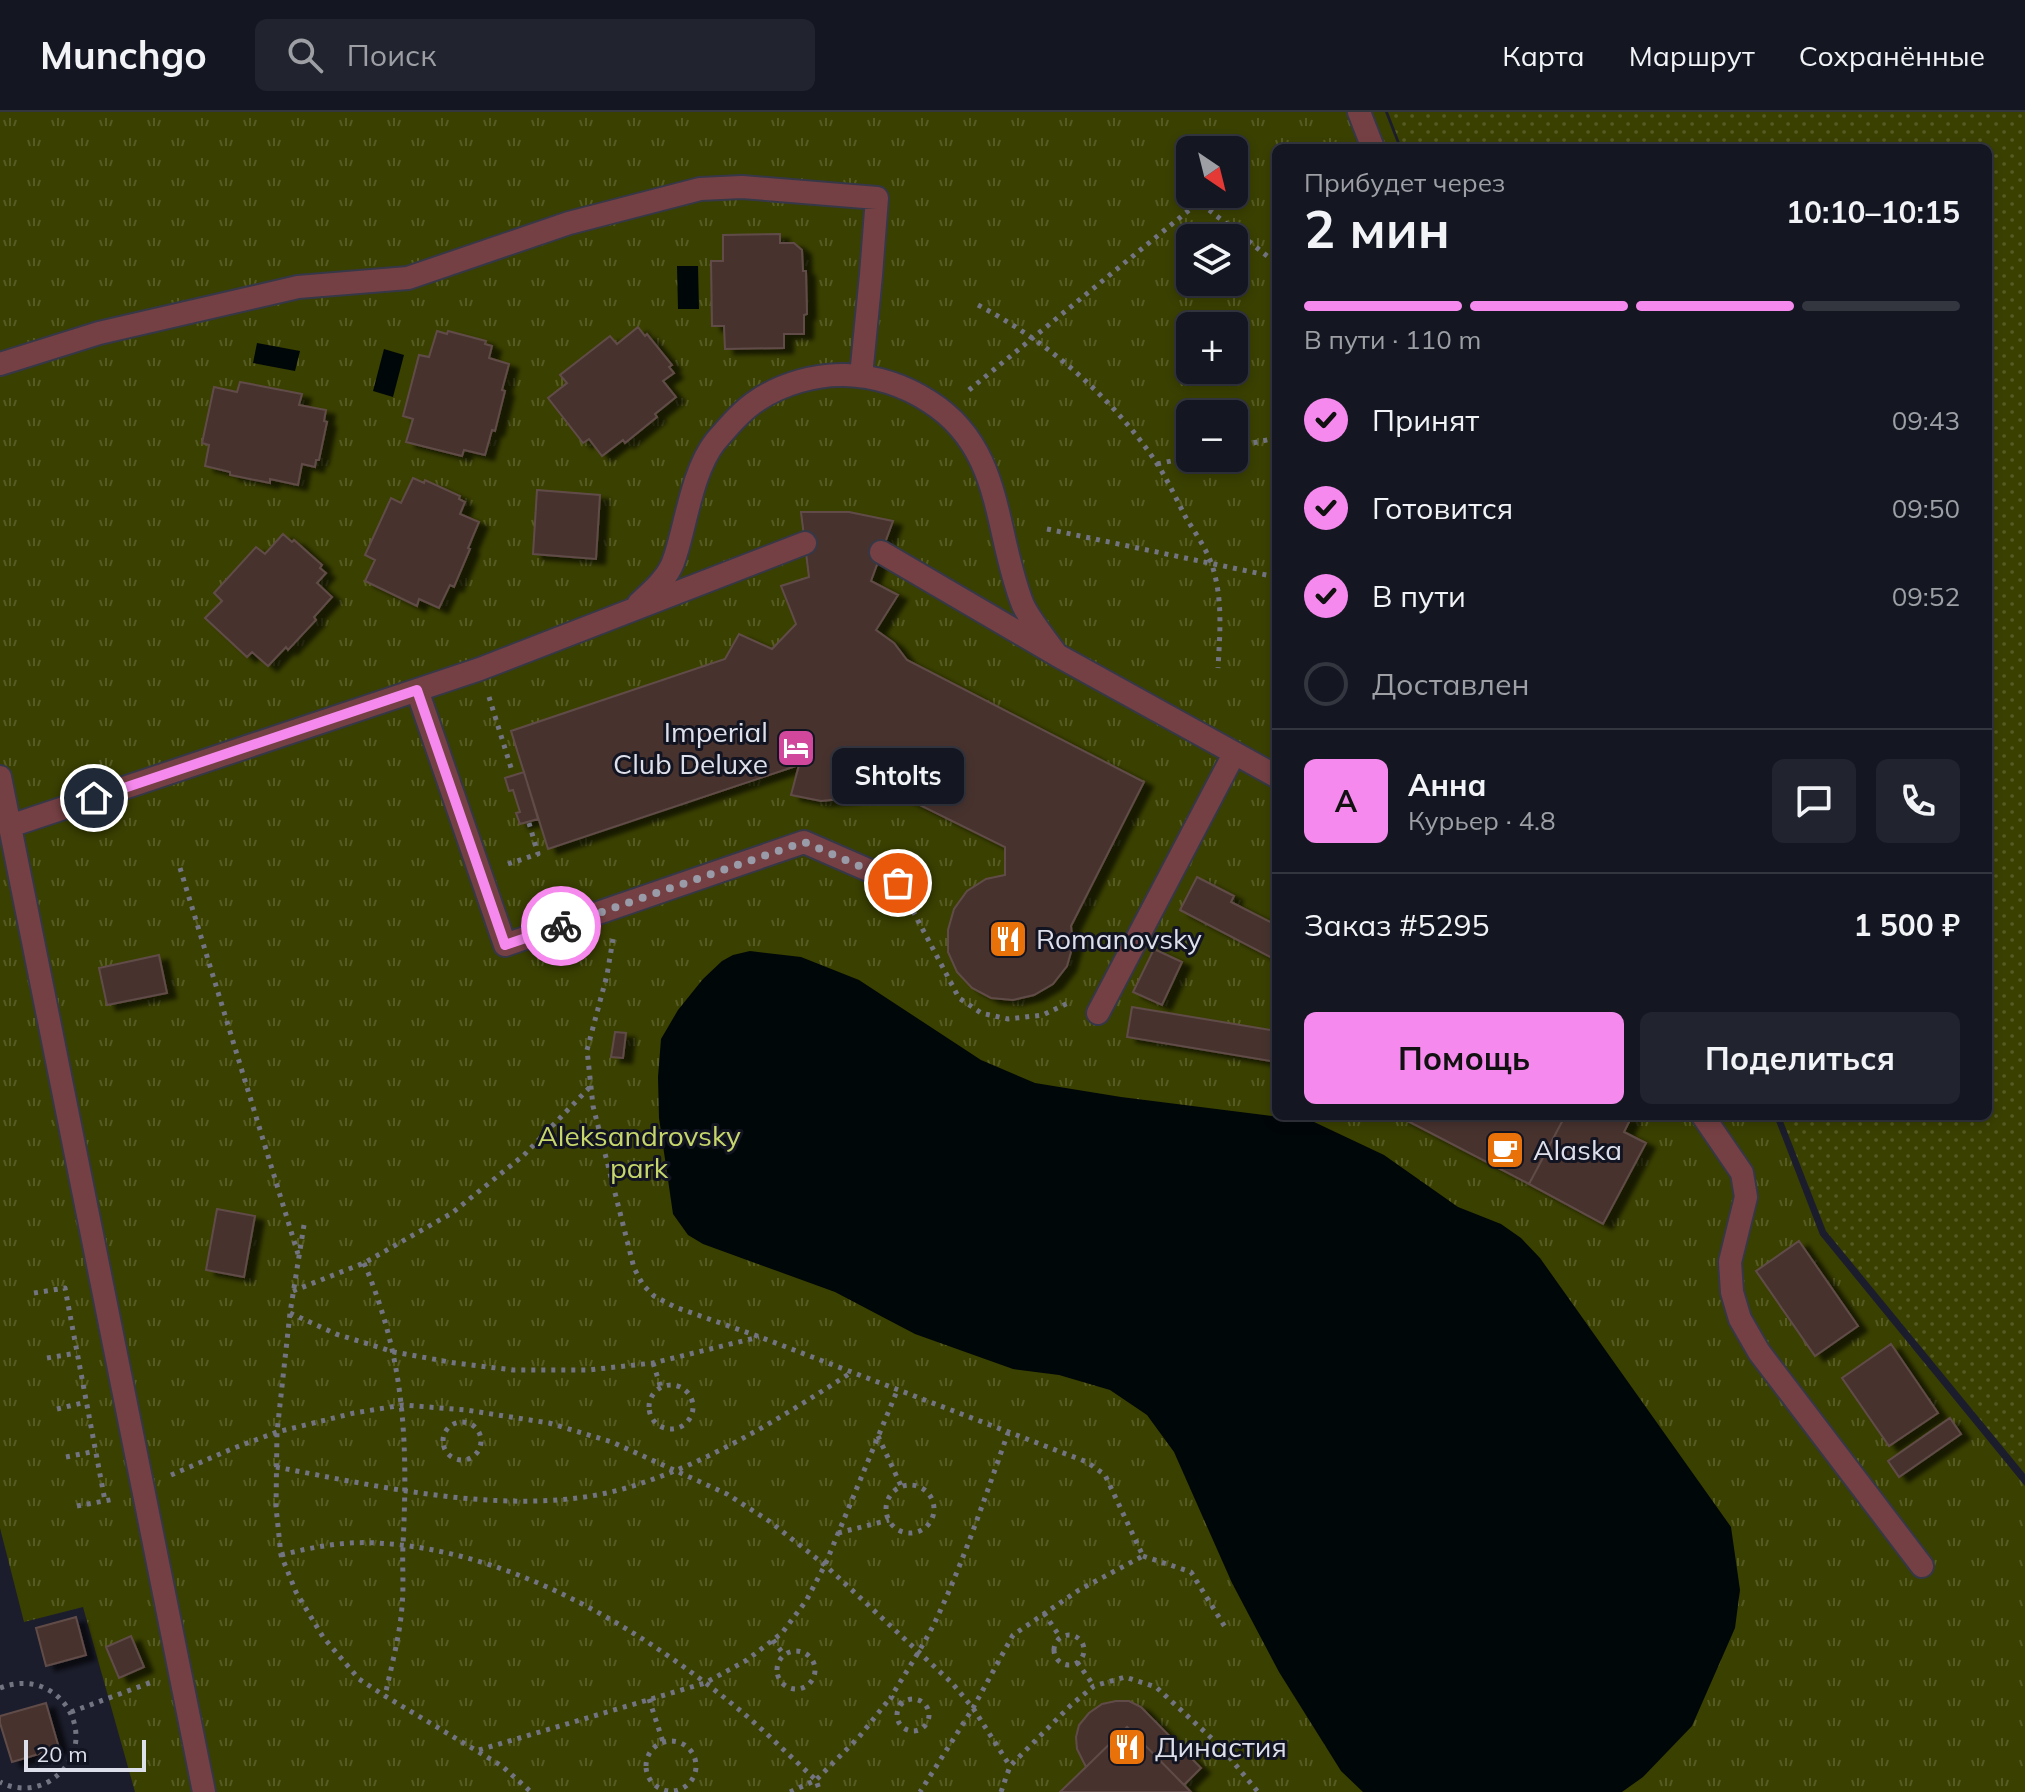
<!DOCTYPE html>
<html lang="ru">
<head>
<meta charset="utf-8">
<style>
	:root { --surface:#141621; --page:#21232e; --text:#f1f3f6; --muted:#9d9fa5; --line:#33353f; --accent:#f689ed }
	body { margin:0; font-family:Mulish,sans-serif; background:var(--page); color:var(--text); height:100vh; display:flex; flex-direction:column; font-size:30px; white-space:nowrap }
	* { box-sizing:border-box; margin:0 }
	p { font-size:26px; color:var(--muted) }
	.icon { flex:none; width:44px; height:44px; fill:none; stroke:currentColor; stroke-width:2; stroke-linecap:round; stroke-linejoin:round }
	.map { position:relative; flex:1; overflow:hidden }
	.side { position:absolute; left:1272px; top:32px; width:720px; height:976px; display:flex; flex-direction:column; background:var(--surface); border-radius:12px; box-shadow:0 4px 12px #0003,0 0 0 2px var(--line) }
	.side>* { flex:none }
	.needle { width:52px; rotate:145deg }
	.fabs { position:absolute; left:1176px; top:24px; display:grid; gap:16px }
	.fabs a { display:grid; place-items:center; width:72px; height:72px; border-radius:12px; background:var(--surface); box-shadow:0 4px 12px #0003,0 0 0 2px var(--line); font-size:40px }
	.scale { position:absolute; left:24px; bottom:20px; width:122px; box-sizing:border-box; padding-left:8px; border:4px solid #dddfea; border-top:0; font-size:22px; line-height:28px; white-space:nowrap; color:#dddfea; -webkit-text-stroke:6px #121422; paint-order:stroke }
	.pin { position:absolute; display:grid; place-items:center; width:68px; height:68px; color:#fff; margin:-34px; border:4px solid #fff; border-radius:50%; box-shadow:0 2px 8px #0007 }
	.courier { position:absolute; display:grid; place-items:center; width:80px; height:80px; margin:-40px; border:6px solid #f689ed; border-radius:50%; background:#fff; color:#222; box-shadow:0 2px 10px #0007 }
	.bubble { position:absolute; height:56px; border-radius:12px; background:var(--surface); box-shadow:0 4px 12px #0003,0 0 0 2px var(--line); font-size:26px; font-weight:700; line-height:56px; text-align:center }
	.headline em { font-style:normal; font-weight:700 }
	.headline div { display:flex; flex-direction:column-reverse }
	.headline { display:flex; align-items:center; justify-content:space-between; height:136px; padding:0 32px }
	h1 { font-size:52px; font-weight:700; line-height:60px }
	.bar { display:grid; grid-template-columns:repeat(4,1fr); gap:12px 8px; align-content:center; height:96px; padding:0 32px }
	.bar i { height:10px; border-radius:6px; background:var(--line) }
	.bar .on { background:var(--accent) }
	.bar p { grid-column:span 4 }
	.line { display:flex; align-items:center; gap:20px; padding:0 32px; border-top:2px solid var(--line) }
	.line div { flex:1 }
	.round { display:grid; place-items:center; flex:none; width:84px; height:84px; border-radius:12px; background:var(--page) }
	ol { padding:0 32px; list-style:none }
	li { display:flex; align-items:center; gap:24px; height:88px }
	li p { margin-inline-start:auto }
	li .icon { padding:8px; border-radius:50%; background:var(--accent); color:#111; stroke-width:4 }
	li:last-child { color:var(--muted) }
	li i { width:44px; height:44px; border:4px solid var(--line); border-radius:50% }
	.cta { display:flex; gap:16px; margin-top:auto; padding:16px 32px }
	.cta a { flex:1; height:92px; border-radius:12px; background:var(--accent); color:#111; font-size:32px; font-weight:700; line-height:92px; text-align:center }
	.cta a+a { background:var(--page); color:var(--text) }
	header { display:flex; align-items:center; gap:48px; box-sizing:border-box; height:112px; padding:0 40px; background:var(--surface); border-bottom:2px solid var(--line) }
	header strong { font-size:38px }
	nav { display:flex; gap:44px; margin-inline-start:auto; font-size:28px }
	.search { width:560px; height:72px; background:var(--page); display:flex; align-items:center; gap:20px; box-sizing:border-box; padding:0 28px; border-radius:12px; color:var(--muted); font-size:30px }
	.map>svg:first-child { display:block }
	.grass { fill:url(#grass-dots) }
	.park { fill:url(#park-tufts); fill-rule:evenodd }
	.water { fill:#000709 }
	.building { fill:#46332f; stroke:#614c48; stroke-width:2; filter:url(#shadow) }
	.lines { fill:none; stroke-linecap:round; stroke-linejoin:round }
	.service-casing { stroke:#363847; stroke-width:26 }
	.path { stroke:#727482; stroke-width:5; stroke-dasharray:4 6; stroke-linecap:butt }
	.service { stroke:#754044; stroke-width:22 }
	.done { stroke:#999ba8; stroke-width:8; stroke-dasharray:0 14.4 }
	.route { stroke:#f689ed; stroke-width:10 }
	.labels { text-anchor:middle; stroke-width:6; stroke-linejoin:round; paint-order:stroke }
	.poi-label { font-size:28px; fill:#dddfea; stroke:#121422; text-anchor:start }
	.park-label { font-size:28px; fill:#c7d66a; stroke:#121422 }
</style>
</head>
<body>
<header>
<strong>Munchgo</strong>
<div class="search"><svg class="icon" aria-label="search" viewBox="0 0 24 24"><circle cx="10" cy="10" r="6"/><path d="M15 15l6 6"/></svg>Поиск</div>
<nav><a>Карта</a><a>Маршрут</a><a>Сохранённые</a></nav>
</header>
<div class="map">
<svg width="2025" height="1680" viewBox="0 0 2025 1680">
	<defs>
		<pattern id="grass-dots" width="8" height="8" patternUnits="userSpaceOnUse" patternTransform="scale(2)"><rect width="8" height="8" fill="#3a4000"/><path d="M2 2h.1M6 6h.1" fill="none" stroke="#565b25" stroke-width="1.8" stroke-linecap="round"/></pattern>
		<pattern id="park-tufts" width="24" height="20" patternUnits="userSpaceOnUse" patternTransform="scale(2)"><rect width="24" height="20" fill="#3a4000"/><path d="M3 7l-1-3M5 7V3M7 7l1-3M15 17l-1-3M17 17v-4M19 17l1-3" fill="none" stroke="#565b25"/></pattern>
		<filter id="shadow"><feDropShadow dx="9" dy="5" stdDeviation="2" flood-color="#0009"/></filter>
	</defs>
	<rect width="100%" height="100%" fill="#1b1d2c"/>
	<path class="grass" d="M 1388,0 L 2025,0 L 2025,1362 L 1826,1119 L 1781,1004 L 1988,1004 L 1988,36 L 1402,36 Z"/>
	<path class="park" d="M 0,0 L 1385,0 L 1399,36 L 1276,36 L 1276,1004 L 1774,1004 L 1820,1123 L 2025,1374 L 2025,1680 L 135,1680 L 83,1495 L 24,1510 L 0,1416 ZM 1190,38 L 1234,38 L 1234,82 L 1190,82 ZM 1190,126 L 1234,126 L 1234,170 L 1190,170 ZM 1190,214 L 1234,214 L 1234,258 L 1190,258 ZM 1190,302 L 1234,302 L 1234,346 L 1190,346 Z"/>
	<path class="water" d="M 677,154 L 698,154 L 699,197 L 678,197 Z
		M 257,231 L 300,239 L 295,259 L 253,251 Z
		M 384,237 L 404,243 L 393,285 L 373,279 Z
		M 750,839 L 801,845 L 859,868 L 981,948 L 1035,971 L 1121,985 L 1312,1009 L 1384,1043 L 1458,1095 L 1501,1112 L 1521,1126 L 1540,1146 L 1731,1415 L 1740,1478 L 1735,1516 L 1692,1614 L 1643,1665 L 1622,1680 L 1363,1680 L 1341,1659 L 1279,1560 L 1232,1471 L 1174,1340 L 1147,1303 L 1110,1278 L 1059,1263 L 1013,1257 L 915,1222 L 835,1180 L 703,1132 L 688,1123 L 673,1102 L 659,1006 L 658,965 L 661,927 L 678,898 L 703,867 L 722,849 L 733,843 Z"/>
	<path class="building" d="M 780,122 L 780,131 L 794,131 L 802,138 L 803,159 L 806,159 L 807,202 L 804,203 L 804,222 L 784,222 L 784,236 L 725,237 L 724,214 L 712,214 L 711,149 L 723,149 L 723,123 Z
		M 638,215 L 645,224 L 647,222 L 672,253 L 669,255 L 674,261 L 663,269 L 676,285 L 655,302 L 657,305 L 625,331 L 623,328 L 602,344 L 589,327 L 583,331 L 548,286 L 567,271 L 560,263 L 610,224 L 617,232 Z
		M 437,219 L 447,222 L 448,219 L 486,229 L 485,232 L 492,234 L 489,246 L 509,252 L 502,278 L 505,279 L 495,319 L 492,318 L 485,343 L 464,338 L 462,344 L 406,330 L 413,307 L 403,304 L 419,243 L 429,245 Z
		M 240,270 L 302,282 L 299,293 L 326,298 L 324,309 L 327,310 L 319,348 L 316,348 L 315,355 L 302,352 L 298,373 L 270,367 L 270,371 L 230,363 L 230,360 L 205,354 L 209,333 L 202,331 L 214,275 L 237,280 Z
		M 413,366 L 424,371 L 425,368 L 460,384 L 459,387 L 465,390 L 460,402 L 479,410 L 468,436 L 470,437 L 454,475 L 450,473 L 439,496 L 419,487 L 417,494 L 365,469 L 375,448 L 365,443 L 391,386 L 401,391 Z
		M 537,378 L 600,383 L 596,447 L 533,442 Z
		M 801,400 L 849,400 L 893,409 L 871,469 L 898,483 L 876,518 L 894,531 L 907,548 L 1144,670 L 1071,814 L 1073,833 L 1067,854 L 1053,872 L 1034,883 L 1013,888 L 991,886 L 972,876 L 957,860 L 948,840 L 948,818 L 954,797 L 967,779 L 986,767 L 1005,763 L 1005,735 L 845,656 L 850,686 L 821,689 L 791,683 L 799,653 L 548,737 L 511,619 L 725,547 L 739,522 L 772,537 L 796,512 L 781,474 L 809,465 Z
		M 283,422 L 292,430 L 294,428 L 322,453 L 320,456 L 326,461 L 317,471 L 332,485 L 314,505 L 316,508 L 288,538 L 286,535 L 268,554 L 252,540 L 247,545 L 205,506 L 222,489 L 214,481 L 256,435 L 265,442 Z
		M 524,660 L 538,707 L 520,712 L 516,701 L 520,700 L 513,678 L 509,679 L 505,666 Z
		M 1197,765 L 1234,784 L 1231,790 L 1276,813 L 1276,848 L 1180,798 Z
		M 1154,837 L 1182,850 L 1162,893 L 1133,880 Z
		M 159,843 L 167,881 L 107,893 L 99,856 Z
		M 1132,895 L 1276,919 L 1276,950 L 1127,925 Z
		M 615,920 L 626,921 L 623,946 L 611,945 Z
		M 1398,1004 L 1565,1004 L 1529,1072 Z
		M 1565,1004 L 1632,1004 L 1624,1020 L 1646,1031 L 1603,1112 L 1529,1072 Z
		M 217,1097 L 255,1104 L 244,1165 L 206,1158 Z
		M 1799,1129 L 1858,1214 L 1815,1244 L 1756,1159 Z
		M 1891,1232 L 1938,1301 L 1889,1334 L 1842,1266 Z
		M 1950,1306 L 1961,1322 L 1899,1365 L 1888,1349 Z
		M 76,1505 L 86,1543 L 46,1554 L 36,1516 Z
		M 131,1524 L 144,1555 L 119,1566 L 106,1535 Z
		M 1116,1589 L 1129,1589 L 1141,1595 L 1201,1656 L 1184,1673 L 1127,1615 L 1086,1655 L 1077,1637 L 1076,1625 L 1079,1613 L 1089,1601 L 1102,1592 Z
		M 46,1591 L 59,1636 L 12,1650 L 0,1611 L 0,1604 Z
		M 1127,1615 L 1191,1680 L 1060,1680 L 1086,1655 Z"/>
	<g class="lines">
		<defs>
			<path id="service" d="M 1359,0 L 1373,36
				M 0,252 L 99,221 L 298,175 L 408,166 L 569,111 L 700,77 L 742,75 L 877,86 L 871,163 L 861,264
				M 881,440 L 1057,543 L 1276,664
				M 639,491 C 651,480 664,469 671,455 C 676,445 679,431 682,420 C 689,392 697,353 715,330 C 728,315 741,299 758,288 C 782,272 816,262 845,263 C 876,264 904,273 930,290 C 1004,337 994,421 1023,493 C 1031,510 1046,527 1057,543
				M 417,578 L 505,833 L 804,730 L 898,771
				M 0,665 L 204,1680
				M 10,714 L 480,557 L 805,431
				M 1098,901 L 1234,642
				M 1703,1004 L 1742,1061 L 1746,1085 L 1730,1150 L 1732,1180 L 1740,1207 L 1759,1240 L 1922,1454"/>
		</defs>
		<use href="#service" class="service-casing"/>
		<path class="path" d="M 978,193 C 1048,230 1111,284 1156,350 C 1167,367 1176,386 1185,404 C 1194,419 1206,436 1212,453 C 1223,487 1220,521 1218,556
			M 969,278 L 1199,90 L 1276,151
			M 1234,335 L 1276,326
			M 1157,352 L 1190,345
			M 1047,417 L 1276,465
			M 489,585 L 512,659
			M 508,752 L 538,742 L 529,711
			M 180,756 L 298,1142
			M 913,799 L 959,886 L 981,901 L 1008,907 L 1043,903 L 1070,890
			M 613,827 L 607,863 L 587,938 L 593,994 L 634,1156 L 643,1173 L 654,1184 L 675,1195 L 760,1225 L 1087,1350 L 1105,1363 L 1143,1444 L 1079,1478 L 1013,1523 L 973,1596 L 920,1680
			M 304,1113 L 290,1201 L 277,1320 L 276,1395 L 281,1443 L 296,1480 L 323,1525 L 359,1567 L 385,1584 L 502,1654 L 531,1680
			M 364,1151 C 405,1247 408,1330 403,1433 C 402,1453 404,1474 402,1494 C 400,1524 391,1555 385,1584
			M 293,1179 L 364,1151 L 452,1101 L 524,1043 L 591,974
			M 34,1181 L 65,1176 L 105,1389
			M 290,1201 L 336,1222 L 394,1240 L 455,1251 L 513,1258 L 588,1258 L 653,1251 L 759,1225
			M 47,1246 L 77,1241
			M 653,1251 L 661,1276
			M649 1295a22 22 0 1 1 44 0a22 22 0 1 1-44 0Z
			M 57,1297 L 86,1290
			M443 1329a19 19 0 1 1 38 0a19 19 0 1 1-38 0Z
			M 878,1324 L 902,1376
			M 66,1345 L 96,1339
			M 276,1355 C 382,1375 513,1406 619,1378 C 703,1355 779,1307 852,1260
			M 171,1363 L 234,1336 L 277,1320 L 354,1301 L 403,1293 L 466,1298 L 549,1311 L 612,1330 L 727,1382 L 769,1409 L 825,1453 L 952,1571 L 973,1596 L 1010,1654
			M886 1397a24 24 0 1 1 48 0a24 24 0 1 1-48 0Z
			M 77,1394 L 115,1387
			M 838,1421 L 889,1408
			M 281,1443 C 313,1435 344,1429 377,1431 C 513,1438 648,1520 749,1606 C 772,1626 794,1648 816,1668 L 820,1680
			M 1143,1444 L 1191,1460 L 1225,1515
			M 1044,1501 L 1060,1525
			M1054 1538a15 15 0 1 1 30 0a15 15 0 1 1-30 0Z
			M 773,1528 L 784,1543
			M777 1558a19 19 0 1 1 38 0a19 19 0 1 1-38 0Z
			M 1077,1550 L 1094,1574
			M 0,1576 C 64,1551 107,1635 48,1670 C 33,1678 15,1678 0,1670
			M 649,1587 L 663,1630
			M897 1603a16 16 0 1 1 32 0a16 16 0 1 1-32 0Z
			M 902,1592 L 891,1585 C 906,1560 922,1536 935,1510 C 964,1449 985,1385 1008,1321
			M 71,1600 L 152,1570
			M646 1654a25 25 0 1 1 50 0a25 25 0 1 1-50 0Z
			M 479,1638 L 705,1571 L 747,1548 L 782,1521 L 806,1489 L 825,1453 L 897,1279
			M 790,1680 L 816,1668 L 859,1625 L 891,1585
			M 1001,1680 L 1010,1654 L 1071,1593 L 1094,1574 L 1125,1565 L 1156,1575 L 1220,1634 L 1258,1680"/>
		<use href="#service" class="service"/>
	</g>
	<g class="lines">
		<path class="done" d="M 561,814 L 804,730 L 898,771"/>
		<path class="route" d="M 94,686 L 417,578 L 505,833 L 561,814"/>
	</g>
	<defs>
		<symbol id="hotel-square" viewBox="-11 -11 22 22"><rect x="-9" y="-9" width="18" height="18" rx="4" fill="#d1479c" stroke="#121422"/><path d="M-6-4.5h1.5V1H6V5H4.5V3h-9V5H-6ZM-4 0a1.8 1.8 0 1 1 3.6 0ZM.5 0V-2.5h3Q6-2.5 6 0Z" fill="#fff"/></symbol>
		<symbol id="restaurant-square" viewBox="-11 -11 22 22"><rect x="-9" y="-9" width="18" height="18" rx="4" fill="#e8710a" stroke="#121422"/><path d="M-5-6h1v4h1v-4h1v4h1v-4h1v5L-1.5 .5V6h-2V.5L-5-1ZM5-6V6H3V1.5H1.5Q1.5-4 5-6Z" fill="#fff"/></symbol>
		<symbol id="cafe-square" viewBox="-11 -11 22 22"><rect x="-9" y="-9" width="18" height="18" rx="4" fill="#e8710a" stroke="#121422"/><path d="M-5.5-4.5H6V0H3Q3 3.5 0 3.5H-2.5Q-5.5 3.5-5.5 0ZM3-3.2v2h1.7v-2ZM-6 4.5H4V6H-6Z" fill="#fff"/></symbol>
	</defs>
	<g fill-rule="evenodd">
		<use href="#hotel-square" x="774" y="614" width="44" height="44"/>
		<use href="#restaurant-square" x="986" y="805" width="44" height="44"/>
		<use href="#cafe-square" x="1483" y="1016" width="44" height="44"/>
		<use href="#restaurant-square" x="1105" y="1613" width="44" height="44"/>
	</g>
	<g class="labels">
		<g class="poi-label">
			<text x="768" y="630" text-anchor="end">Imperial<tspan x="768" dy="32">Club Deluxe</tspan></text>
			<text x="1036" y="837">Romanovsky</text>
			<text x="1533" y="1048">Alaska</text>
			<text x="1155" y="1645">Династия</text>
		</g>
		<g class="park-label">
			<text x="639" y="1034">Aleksandrovsky<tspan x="639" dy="32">park</tspan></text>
		</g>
	</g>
</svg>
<div class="fabs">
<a><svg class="needle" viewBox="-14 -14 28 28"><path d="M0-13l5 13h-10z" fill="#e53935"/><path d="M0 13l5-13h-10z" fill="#9d9fa5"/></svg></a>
<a><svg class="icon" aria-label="layers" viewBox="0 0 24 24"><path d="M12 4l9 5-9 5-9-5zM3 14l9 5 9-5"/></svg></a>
<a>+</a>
<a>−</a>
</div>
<div class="scale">20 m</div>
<div class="pin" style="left:898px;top:771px;background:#ea580c"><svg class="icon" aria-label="bag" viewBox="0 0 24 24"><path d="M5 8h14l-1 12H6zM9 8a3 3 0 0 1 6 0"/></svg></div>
<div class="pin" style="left:94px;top:686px;background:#1f2937"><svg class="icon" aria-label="home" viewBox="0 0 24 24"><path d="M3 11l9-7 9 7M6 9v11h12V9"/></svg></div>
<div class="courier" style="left:561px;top:814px"><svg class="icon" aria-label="bike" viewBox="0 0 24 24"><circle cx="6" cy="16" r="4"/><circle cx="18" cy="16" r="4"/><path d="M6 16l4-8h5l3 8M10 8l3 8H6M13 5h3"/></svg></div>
<div class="bubble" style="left:832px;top:636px;width:132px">Shtolts</div>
<section class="side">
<div class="headline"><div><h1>2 мин</h1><p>Прибудет через</p></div><em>10:10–10:15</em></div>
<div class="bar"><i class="on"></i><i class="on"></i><i class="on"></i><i></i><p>В пути · 110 m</p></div>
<ol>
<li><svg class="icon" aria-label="check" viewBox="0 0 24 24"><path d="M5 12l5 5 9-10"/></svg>Принят<p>09:43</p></li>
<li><svg class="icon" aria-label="check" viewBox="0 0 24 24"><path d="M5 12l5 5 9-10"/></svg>Готовится<p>09:50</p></li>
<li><svg class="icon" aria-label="check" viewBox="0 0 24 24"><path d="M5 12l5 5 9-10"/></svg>В пути<p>09:52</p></li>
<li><i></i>Доставлен</li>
</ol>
<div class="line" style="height:144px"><b class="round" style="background:var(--accent);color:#111">А</b><div><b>Анна</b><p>Курьер · 4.8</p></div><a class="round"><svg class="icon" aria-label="chat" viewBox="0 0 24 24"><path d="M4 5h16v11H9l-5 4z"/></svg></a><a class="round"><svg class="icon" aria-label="phone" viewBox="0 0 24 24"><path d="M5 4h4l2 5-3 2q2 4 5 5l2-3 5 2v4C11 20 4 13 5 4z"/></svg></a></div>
<div class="line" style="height:104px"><div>Заказ #5295</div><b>1 500 ₽</b></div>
<div class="cta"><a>Помощь</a><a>Поделиться</a></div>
</section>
</div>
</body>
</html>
